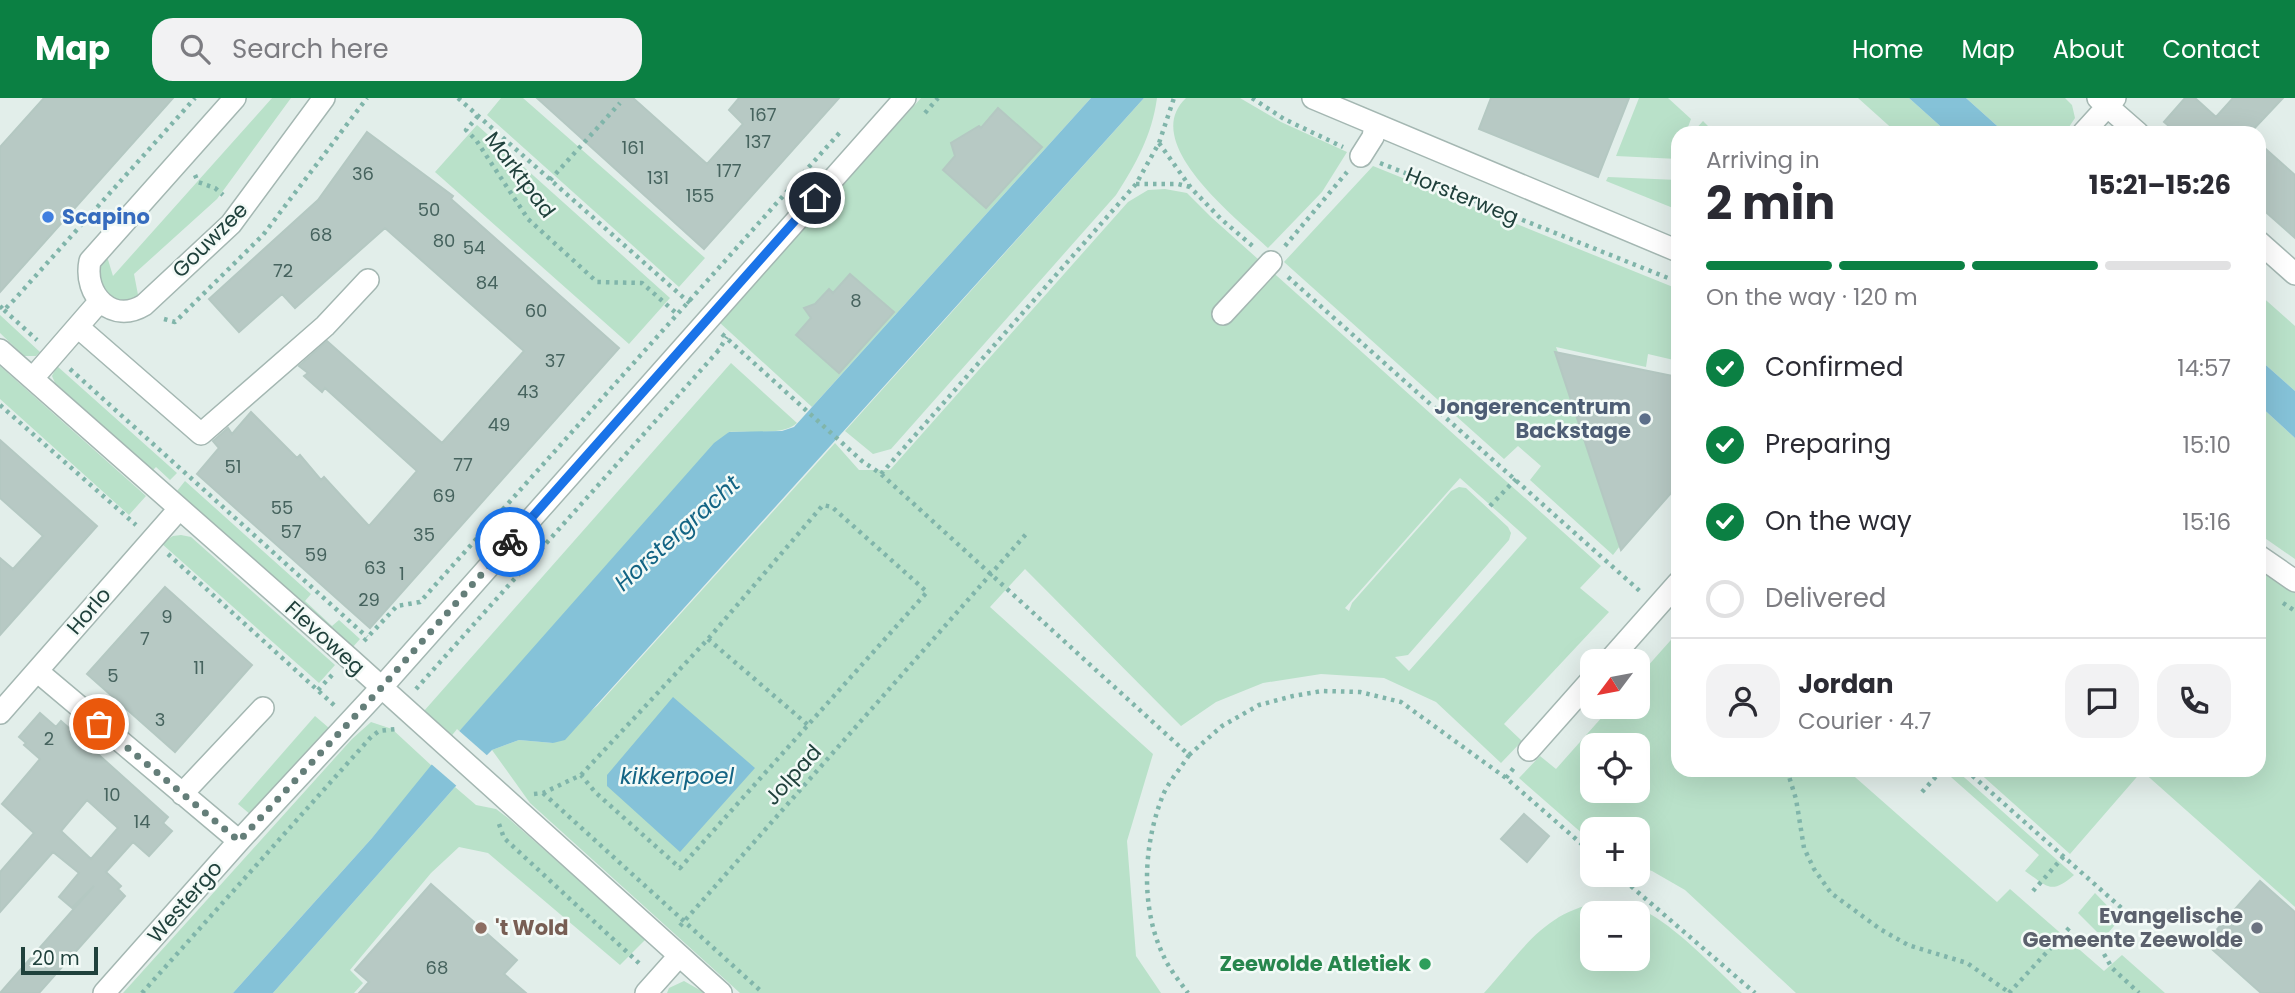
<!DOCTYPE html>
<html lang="en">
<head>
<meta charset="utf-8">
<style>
	:root { --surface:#fff; --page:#f2f2f3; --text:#2b2b33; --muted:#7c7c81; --line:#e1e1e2; --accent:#0b8043 }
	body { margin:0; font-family:Poppins,sans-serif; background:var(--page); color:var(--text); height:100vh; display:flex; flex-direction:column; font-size:26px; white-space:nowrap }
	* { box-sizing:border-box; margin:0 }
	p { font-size:23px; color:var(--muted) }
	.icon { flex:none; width:38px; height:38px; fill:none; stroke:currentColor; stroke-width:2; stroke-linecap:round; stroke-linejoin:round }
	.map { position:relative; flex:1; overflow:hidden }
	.side { position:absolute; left:1671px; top:28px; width:595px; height:651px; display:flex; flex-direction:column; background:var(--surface); border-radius:21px; box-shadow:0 7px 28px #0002 }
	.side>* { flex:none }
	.needle { width:46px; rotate:238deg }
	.controls { position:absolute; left:1580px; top:551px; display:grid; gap:14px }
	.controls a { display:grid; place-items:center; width:70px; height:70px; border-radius:14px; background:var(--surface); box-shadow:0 7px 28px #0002; font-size:35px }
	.scale { position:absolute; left:21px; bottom:18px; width:77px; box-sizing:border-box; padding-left:7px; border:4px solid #20413c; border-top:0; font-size:19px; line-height:24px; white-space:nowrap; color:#20413c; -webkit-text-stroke:5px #f3faf7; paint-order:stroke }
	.pin { position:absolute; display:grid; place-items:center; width:60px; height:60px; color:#fff; margin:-30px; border:4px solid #fff; border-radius:50%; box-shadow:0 2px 7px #0007 }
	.courier { position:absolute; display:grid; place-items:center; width:70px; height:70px; margin:-35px; border:5px solid #1a73e8; border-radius:50%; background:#fff; color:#222; box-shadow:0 2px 9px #0007 }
	.head em { font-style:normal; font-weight:700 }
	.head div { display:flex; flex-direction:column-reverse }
	.head { display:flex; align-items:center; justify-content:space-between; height:119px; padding:0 35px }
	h1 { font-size:46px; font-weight:700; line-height:52px }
	.bar { display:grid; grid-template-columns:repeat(4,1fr); gap:10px 7px; align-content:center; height:84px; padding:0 35px }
	.bar i { height:9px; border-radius:5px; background:var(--line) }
	.bar .selected { background:var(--accent) }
	.bar p { grid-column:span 4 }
	.line { display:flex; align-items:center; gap:18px; padding:0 35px; border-top:2px solid var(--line) }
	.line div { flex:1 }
	.round { display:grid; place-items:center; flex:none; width:74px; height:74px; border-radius:21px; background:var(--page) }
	ol { padding:0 35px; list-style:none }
	li { display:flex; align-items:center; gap:21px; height:77px }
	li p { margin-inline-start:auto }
	li .icon { padding:7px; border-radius:50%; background:var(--accent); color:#fff; stroke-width:4 }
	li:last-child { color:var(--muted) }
	li i { width:38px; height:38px; border:4px solid var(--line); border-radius:50% }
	header { display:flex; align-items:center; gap:42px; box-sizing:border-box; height:98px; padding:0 35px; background:var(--accent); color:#fff }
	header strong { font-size:33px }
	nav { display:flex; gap:38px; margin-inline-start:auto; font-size:24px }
	.search { width:490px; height:63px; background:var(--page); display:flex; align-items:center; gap:18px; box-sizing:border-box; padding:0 24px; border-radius:21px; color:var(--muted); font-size:26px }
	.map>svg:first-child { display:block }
	.green { fill:#b9e1c9; fill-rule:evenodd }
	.water { fill:#85c2d8 }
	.pier { fill:#e2eeea }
	.building { fill:#b7c9c4; stroke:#b4c8c2; stroke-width:2; fill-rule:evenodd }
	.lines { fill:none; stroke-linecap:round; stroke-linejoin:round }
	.minor-casing { stroke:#a4b7b2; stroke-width:24 }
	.path { stroke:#80b5aa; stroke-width:4.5; stroke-dasharray:3.5 5; stroke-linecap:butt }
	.minor { stroke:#fff; stroke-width:21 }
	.done { stroke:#647e79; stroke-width:7; stroke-dasharray:0 12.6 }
	.route { stroke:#1a73e8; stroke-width:9 }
	.shop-dot { fill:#3f7fe0; stroke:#f3faf7; stroke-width:2.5 }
	.service-dot { fill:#5c6f8a; stroke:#f3faf7; stroke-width:2.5 }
	.education-dot { fill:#8d6e63; stroke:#f3faf7; stroke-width:2.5 }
	.worship-dot { fill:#6b7280; stroke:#f3faf7; stroke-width:2.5 }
	.leisure-dot { fill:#2e9e5b; stroke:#f3faf7; stroke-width:2.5 }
	.labels { text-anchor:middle; stroke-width:5; stroke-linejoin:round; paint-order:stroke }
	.number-label { font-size:18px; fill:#46635e }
	.street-label { font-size:21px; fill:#20413c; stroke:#f3faf7 }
	.shop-label { font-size:21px; font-weight:bold; fill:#366cbe; stroke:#f3faf7; text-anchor:start }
	.service-label { font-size:21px; font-weight:bold; fill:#4e5e75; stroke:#f3faf7; text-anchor:end }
	.worship-label { font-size:21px; font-weight:bold; fill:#5b616d; stroke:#f3faf7; text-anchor:end }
	.education-label { font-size:21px; font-weight:bold; fill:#785e54; stroke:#f3faf7; text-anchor:start }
	.leisure-label { font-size:21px; font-weight:bold; fill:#27864d; stroke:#f3faf7; text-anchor:end }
	.water-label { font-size:23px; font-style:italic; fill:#136484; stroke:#f3faf7 }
</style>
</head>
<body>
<header>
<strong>Map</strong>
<div class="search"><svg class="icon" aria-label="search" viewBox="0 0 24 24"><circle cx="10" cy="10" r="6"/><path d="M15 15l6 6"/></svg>Search here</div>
<nav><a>Home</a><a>Map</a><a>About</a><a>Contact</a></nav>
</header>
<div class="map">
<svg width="2295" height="895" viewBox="0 0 2295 895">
	<rect width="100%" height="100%" fill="#e2eeea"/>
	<path class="green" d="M 272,0 L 291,0 L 217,101 L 134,176 L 139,202 L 133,206 L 105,199 L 96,168 L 106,155 L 113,178 Z
		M 501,0 L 523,0 L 705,160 L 679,189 L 487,17 Z
		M 921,0 L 1091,0 L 812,309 L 719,224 Z
		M 1144,0 L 1157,0 C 1152,37 1136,66 1116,97 L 891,351 L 873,356 L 845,333 Z
		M 1186,0 L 1240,0 L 1281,24 L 1347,54 L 1322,94 L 1268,150 C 1239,122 1138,45 1186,0 Z
		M 1639,0 L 1668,0 L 1691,21 L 1688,29 L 1693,34 L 1703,23 L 1715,35 L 1678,35 L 1678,61 L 1616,58 Z
		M 1858,0 L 1909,0 L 1948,35 L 1897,35 Z
		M 1966,0 L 2065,0 L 2072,7 L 2075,20 L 2065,35 L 2005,35 Z
		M 477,27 L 670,200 L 629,246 L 435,74 Z
		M 1373,68 L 1678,191 L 1678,263 L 1648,256 L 1646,269 L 1556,249 L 1626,440 L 1613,457 L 1530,382 L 1541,368 L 1518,348 L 1504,361 L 1284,164 Z
		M 1608,79 L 1678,82 L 1678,112 L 1606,83 Z
		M 1165,91 L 1187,95 L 1211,119 L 1601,468 L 1580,490 L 1609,514 L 1504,626 L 1522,643 L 1501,665 L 1436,604 L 1384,580 L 1321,576 L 1263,585 L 1216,604 L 1181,628 L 1025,471 L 990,509 L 1153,656 L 1127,743 L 1136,858 L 1161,895 L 740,895 L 530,705 L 492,652 L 519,642 L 553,645 L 597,608 L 835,345 L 859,372 L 890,372 L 1128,104 L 1148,92 ZM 1460,380 L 1527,440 L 1409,573 L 1395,559 L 1408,557 L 1509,442 L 1511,435 L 1508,429 L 1466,390 L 1459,389 L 1451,393 L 1352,505 L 1349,513 L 1345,510 Z
		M 2259,196 L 2295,228 L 2295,293 L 2259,261 Z
		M 0,217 L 40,254 L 36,258 L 24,258 L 0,235 Z
		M 731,265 L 797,325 C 784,338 746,333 729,334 L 454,639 L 424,613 Z
		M 0,268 L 146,398 L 129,417 L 0,301 Z
		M 57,268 L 177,375 L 170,382 L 156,369 L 153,372 L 55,285 L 52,278 Z
		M 2259,307 L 2295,340 L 2295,461 L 2259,436 Z
		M 185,383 L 311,496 L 305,503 L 332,528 L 339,522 L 360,541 L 352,550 L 177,393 Z
		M 181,437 L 191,439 L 335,567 L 319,585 L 161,445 L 173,438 Z
		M 2259,470 L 2295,493 L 2295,809 L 2142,673 L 2070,756 L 1976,672 L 2259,672 Z
		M 1678,534 L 1678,672 L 1847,672 L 1997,804 L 2010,791 L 2104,873 L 2122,857 L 2165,895 L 1796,895 L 1685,792 L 1652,773 L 1638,769 L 1638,732 L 1592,732 L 1592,744 L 1519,680 L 1540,658 L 1556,671 L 1611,609 L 1638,609 L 1638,579 ZM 1592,648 L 1638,648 L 1638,693 L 1592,693 Z
		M 315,618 L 329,630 L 251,717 L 238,706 Z
		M 371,624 L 392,631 L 432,668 L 372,740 L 233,895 L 123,895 L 352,641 Z
		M 1943,672 L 1956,672 L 2074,777 C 2051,797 2048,789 2025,773 L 2039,757 Z
		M 455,689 L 476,707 L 496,711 L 508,720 L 646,841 L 620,867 L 488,755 L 459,749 L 431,775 L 350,872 L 363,885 L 354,895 L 273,895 Z
		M 2095,795 L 2120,821 L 2108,835 L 2097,834 L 2078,815 Z
		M 1606,804 C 1619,806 1632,807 1644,813 C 1673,826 1717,872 1742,895 L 1484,895 C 1522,853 1546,810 1606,804 ZM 1592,816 L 1638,816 L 1638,861 L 1592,861 Z
		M 684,883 L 705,895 L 667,895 L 669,890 Z"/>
	<path class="water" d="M 1091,0 L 1144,0 L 565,642 L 553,645 L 519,642 L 492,652 L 455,689 L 273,895 L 233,895 L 372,740 L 454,639 L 714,345 L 729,334 L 782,333 L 794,329 Z
		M 1909,0 L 1966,0 L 2005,35 L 1948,35 Z
		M 2259,261 L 2295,293 L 2295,340 L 2259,307 Z
		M 673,599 L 755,670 L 680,754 L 607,688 L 607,677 Z"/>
	<path class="pier" d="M 457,631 L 490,660 L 459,690 L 430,665 Z"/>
	<path class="building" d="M 44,0 L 173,0 L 0,194 L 0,49 Z
		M 537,0 L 633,0 L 707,66 L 743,26 L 729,12 L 739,0 L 839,0 L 704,151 Z
		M 1491,0 L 1629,0 L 1598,79 L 1479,31 Z
		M 2185,0 L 2195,0 L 2216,19 L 2233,0 L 2283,0 L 2250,35 L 2177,35 L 2164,24 Z
		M 998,10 L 1042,49 L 986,110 L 943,72 L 955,58 L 951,45 L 979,28 L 981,30 Z
		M 367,34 L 453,98 L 451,101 L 619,250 L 370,530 L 197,376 L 219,350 L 213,343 L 228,330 L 232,336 L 251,314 L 297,360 L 300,357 L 321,382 L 324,379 L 369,428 L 417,373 L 325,290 L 322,294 L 304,278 L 308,275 L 299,268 L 327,243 L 442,345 L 524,253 L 385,130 L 295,210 L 282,196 L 239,234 L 209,201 L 318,102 Z
		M 2259,45 L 2295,77 L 2295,140 L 2259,108 Z
		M 850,176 L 894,214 L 839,275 L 796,237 L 811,220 L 804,210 L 815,206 L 829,191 L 833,195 Z
		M 1555,254 L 1678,279 L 1678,387 L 1621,452 Z
		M 0,342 L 97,428 L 0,537 L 0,460 L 13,471 L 43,438 L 0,400 Z
		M 165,489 L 252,567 L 175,654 L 87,576 Z
		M 40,615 L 56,629 L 61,623 L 168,719 L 163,725 L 172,733 L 149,758 L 133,744 L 106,774 L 121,788 L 118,791 L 125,798 L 39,895 L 0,895 L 94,788 L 72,810 L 59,799 L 79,775 L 53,754 L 0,814 L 0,774 L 34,735 L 2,706 L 40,661 L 24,647 L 26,645 L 19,639 ZM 87,702 L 118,730 L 91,761 L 61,733 Z
		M 1524,716 L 1549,738 L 1527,764 L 1501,741 Z
		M 2260,783 L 2295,814 L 2295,895 L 2261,895 L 2205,845 Z
		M 431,786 L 517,862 L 504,876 L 526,895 L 359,895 L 369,884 L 355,872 Z"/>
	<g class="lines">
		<defs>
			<path id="minor" d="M 235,0 L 90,163 C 83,198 113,226 144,207 L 231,126 L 324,0
				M 1313,0 L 1678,153
				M 2098,0 L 2138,35
				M 2083,35 L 2115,0
				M 1361,58 L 1373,39 L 1375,27
				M 2259,144 L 2295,176
				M 1223,216 L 1271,164
				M 78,229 L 201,336 L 325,228 L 368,182
				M 0,252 L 348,559 L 721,895
				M 33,280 L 99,204
				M 2259,458 L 2295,483
				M 1608,564 L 1678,485
				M 37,573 L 239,743
				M 0,615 L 179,411
				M 1529,652 L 1592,581
				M 182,696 L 263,610
				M 104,895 L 239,743 L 381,590 L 905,0
				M 646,895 L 679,858"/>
		</defs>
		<use href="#minor" class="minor-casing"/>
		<path class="path" d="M 458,0 L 693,208
			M 1252,0 L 1284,21 L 1343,49
			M 925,15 L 938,0
			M 478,18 L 466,32 L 476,42 L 528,121 L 597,184 L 642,185 L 676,215
			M 1159,45 L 1191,90 L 1221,121 L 1255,150
			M 1380,65 L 1678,184
			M 195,77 L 198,84 L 215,90 L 223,97
			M 550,82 L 620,5
			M 1136,86 L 1178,86 L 1190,89
			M 1285,148 L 1347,74
			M 1288,179 L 1642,495
			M 0,208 L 4,212 L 14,202 L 195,0
			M 4,212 L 37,242
			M 164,221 L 175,224 L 263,137 L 367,0
			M 722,236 L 862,363 L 881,376 L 1189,657 C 1181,670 1169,683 1163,697 C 1143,747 1140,810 1164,859 C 1170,872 1180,884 1188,895
			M 716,252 L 718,253 L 727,239
			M 70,271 L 367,539
			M 0,307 L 136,427
			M 881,376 L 1136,86 L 1159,45 L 1174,0
			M 1490,408 L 1516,381
			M 168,456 L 335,608
			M 2283,505 L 2295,513
			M 708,541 L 808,627
			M 364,543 L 397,508 L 420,504 L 842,32
			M 416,591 L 718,253
			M 318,592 L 334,575
			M 1189,657 L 1222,628 L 1259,607 L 1293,598 L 1322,593 L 1360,594 L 1401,604 L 1506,680 L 1592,755
			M 1787,672 L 1796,701 L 1804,750 L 1814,771 L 1831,795 L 1880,831 L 1908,847 L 1967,865 L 2010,895
			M 1966,672 L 2135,822
			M 1506,680 L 1516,667
			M 1922,694 L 1942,672
			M 543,695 L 763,895
			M 534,696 L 543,695 L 581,677 L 708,541 L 823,407 L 832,409 L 927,494 L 680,770 L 595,694 L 581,677
			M 499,726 L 504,740 L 641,867
			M 1618,777 L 1755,895
			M 2033,793 L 2064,758
			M 680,828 L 1027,435
			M 2104,856 L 2112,870 L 2139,895
			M 142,895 L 371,639 L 379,633 L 396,631
			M 2009,895 L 2072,827"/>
		<use href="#minor" class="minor"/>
	</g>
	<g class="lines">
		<path class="done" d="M 99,626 L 239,743 L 381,590 L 510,444"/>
		<path class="route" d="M 510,444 L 815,100"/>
	</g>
	<circle class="shop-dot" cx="48" cy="119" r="7"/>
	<circle class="service-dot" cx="1645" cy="321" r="7"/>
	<circle class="education-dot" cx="481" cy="830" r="7"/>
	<circle class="worship-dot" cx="2257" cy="830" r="7"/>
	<circle class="leisure-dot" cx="1425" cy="866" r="7"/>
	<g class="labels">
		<g class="number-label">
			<text x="763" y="23">167</text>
			<text x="758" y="50">137</text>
			<text x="633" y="56">161</text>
			<text x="729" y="79">177</text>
			<text x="363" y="82">36</text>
			<text x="658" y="86">131</text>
			<text x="700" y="104">155</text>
			<text x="429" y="118">50</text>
			<text x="321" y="143">68</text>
			<text x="444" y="149">80</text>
			<text x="474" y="156">54</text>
			<text x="283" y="179">72</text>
			<text x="487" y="191">84</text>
			<text x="856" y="209">8</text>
			<text x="536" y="219">60</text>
			<text x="555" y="269">37</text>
			<text x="528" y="300">43</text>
			<text x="499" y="333">49</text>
			<text x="463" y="373">77</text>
			<text x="233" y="375">51</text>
			<text x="444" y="404">69</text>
			<text x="282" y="416">55</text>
			<text x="291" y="440">57</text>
			<text x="424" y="443">35</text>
			<text x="316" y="463">59</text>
			<text x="375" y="476">63</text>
			<text x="402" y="482">1</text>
			<text x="369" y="508">29</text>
			<text x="167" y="525">9</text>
			<text x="145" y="547">7</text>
			<text x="199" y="576">11</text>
			<text x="113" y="584">5</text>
			<text x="160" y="628">3</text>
			<text x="49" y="647">2</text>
			<text x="112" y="703">10</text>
			<text x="142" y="730">14</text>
			<text x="437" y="876">68</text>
		</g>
		<g class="street-label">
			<text transform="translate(520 77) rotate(53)" y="7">Marktpad</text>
			<text transform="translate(1462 98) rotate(22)" y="7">Horsterweg</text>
			<text transform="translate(210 142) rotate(-45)" y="7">Gouwzee</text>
			<text transform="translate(89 513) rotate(-49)" y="7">Horlo</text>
			<text transform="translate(325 540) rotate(42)" y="7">Flevoweg</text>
			<text transform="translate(793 677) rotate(-48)" y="7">Jolpad</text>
			<text transform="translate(185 804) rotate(-49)" y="7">Westergo</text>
		</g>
		<g class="shop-label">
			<text x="62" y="126">Scapino</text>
		</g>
		<g class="service-label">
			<text x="1631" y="316">Jongerencentrum<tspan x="1631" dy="24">Backstage</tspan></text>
		</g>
		<g class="worship-label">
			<text x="2243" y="825">Evangelische<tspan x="2243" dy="24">Gemeente Zeewolde</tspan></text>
		</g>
		<g class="education-label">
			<text x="495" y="837">'t Wold</text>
		</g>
		<g class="leisure-label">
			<text x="1411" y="873">Zeewolde Atletiek</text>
		</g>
		<g class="water-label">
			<text transform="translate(677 435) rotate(-42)" y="8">Horstergracht</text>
			<text x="677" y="686">kikkerpoel</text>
		</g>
	</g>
</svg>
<div class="controls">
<a><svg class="needle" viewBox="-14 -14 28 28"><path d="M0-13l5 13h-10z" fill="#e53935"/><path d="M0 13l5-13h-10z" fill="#7c7c81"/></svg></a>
<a><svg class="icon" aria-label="locate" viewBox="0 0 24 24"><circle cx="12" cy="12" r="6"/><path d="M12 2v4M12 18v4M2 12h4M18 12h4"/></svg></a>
<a>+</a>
<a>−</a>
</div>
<div class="scale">20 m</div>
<div class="pin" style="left:99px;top:626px;background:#ea580c"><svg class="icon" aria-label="bag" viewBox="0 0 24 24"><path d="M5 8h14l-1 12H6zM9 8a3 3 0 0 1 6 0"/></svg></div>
<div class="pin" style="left:815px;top:100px;background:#1f2937"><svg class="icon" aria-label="home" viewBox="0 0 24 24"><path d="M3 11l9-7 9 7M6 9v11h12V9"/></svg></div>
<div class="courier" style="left:510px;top:444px"><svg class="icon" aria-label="bike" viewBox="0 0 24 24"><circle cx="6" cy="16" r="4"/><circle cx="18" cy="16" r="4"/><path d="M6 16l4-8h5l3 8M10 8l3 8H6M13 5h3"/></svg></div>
<section class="side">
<div class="head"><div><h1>2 min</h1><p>Arriving in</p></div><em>15:21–15:26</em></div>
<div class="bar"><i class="selected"></i><i class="selected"></i><i class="selected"></i><i></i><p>On the way · 120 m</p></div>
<ol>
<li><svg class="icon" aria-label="check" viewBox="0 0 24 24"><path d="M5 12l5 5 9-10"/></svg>Confirmed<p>14:57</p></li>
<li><svg class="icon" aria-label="check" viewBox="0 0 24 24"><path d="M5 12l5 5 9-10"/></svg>Preparing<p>15:10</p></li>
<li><svg class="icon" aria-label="check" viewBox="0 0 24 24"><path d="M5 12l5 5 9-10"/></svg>On the way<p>15:16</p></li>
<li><i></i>Delivered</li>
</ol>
<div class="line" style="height:126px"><a class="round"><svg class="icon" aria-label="person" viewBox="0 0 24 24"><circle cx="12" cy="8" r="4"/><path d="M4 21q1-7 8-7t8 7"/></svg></a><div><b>Jordan</b><p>Courier · 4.7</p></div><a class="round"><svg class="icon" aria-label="chat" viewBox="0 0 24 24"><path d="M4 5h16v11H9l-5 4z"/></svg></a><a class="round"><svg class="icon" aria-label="phone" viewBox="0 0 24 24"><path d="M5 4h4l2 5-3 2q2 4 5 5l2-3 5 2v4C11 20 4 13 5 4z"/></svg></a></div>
</section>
</div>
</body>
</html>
